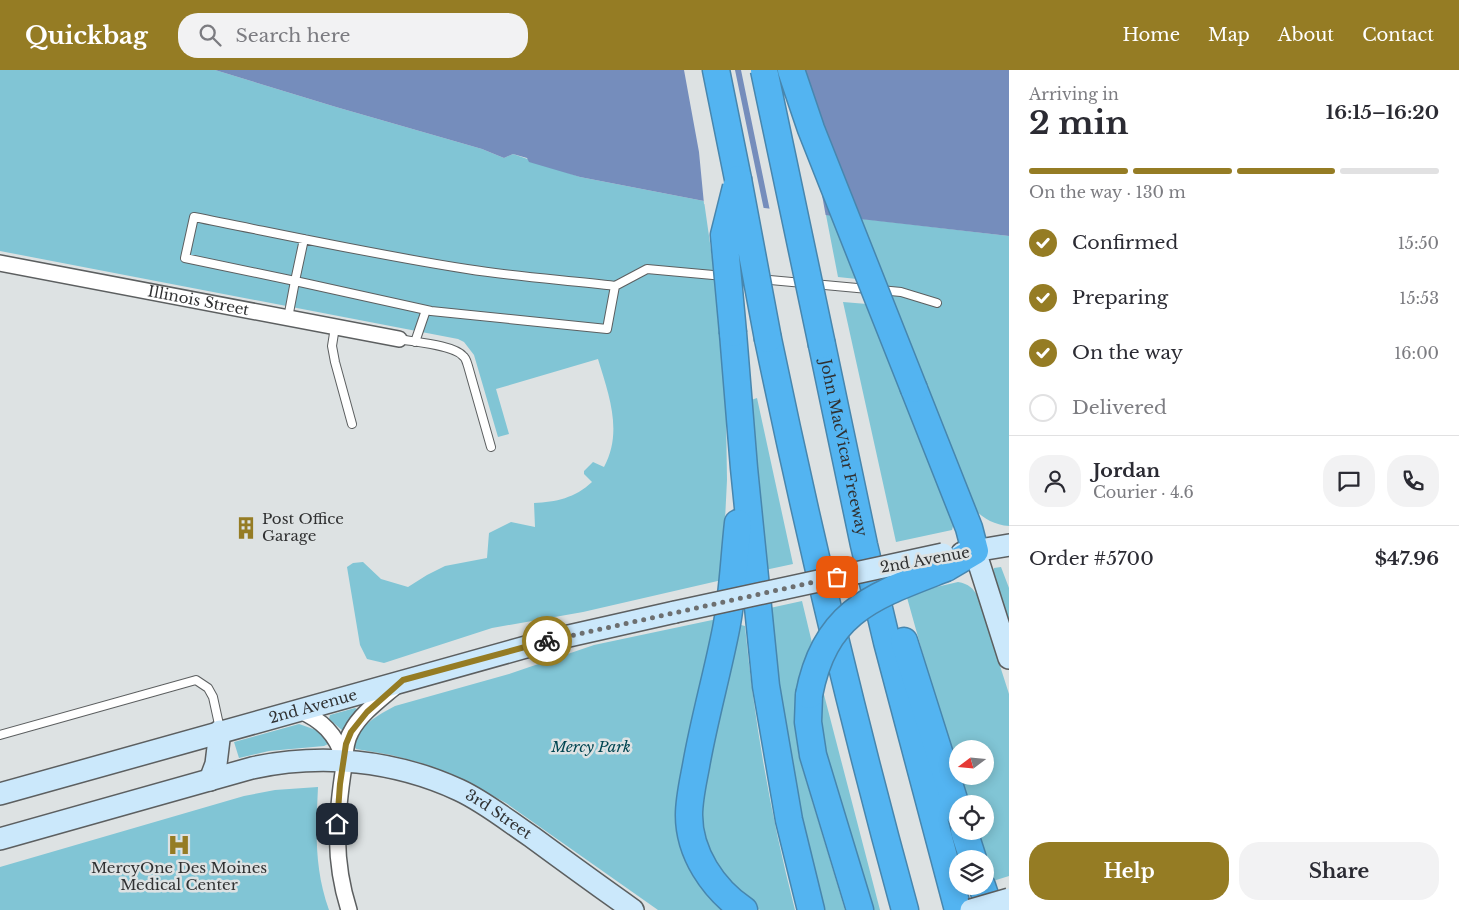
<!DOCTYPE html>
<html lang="en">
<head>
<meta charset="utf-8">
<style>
	:root { --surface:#fff; --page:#f2f2f3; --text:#2b2b33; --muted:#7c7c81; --line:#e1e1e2; --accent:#957c24 }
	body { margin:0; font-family:"Libre Baskerville",serif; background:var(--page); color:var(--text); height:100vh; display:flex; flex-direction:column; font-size:19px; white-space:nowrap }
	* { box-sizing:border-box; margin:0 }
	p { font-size:16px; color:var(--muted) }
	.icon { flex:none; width:28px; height:28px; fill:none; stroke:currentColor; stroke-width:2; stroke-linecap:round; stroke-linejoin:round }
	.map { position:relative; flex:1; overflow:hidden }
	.drawer { display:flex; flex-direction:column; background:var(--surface); width:450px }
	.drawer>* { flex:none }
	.needle { width:32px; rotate:254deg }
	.tools { position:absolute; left:949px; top:670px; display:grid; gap:10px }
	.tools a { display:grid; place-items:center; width:45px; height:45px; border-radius:50%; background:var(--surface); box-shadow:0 2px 12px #0003; font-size:25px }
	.pin { position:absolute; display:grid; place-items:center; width:42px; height:42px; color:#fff; margin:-21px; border-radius:10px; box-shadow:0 2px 8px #0006 }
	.courier { position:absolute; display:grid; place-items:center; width:50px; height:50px; margin:-25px; border:4px solid #957c24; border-radius:50%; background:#fff; color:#222; box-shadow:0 1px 6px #0007 }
	.headline em { font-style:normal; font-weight:700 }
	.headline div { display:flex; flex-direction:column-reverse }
	.headline { display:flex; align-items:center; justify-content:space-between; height:85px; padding:0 20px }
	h1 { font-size:32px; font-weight:700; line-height:38px }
	.bar { display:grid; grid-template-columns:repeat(4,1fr); gap:8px 5px; align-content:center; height:60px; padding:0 20px }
	.bar i { height:6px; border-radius:4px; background:var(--line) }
	.bar .current { background:var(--accent) }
	.bar p { grid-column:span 4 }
	.line { display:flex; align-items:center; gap:12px; padding:0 20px; border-top:1px solid var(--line) }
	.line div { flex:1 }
	.round { display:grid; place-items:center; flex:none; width:52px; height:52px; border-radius:20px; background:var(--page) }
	ol { padding:0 20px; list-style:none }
	li { display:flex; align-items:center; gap:15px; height:55px }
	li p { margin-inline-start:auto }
	li .icon { padding:5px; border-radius:50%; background:var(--accent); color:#fff; stroke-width:4 }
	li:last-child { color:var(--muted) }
	li i { width:28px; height:28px; border:2px solid var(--line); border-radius:50% }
	.cta { display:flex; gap:10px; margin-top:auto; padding:10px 20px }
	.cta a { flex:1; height:58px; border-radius:20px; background:var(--accent); color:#fff; font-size:20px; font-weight:700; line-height:58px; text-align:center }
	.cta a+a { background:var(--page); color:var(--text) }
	header { display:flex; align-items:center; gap:30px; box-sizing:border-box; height:70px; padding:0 25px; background:var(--accent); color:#fff }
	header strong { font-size:24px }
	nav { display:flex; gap:28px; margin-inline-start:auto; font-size:18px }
	.search { width:350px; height:45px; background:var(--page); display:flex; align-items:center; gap:12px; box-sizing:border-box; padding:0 18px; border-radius:20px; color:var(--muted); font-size:19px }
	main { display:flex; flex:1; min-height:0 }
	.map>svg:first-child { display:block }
	.green { fill:#81c5d5 }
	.water { fill:#758dbc }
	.pier { fill:#dde2e3 }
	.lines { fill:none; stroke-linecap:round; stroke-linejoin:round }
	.service-casing { stroke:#5c5f60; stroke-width:10 }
	.minor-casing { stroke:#5c5f60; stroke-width:18 }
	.secondary-casing { stroke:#5c5f60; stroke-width:24 }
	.motorway-casing { stroke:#4786ae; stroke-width:29 }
	.service { stroke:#fff; stroke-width:8 }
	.minor { stroke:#fff; stroke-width:15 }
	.secondary { stroke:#cbe8fb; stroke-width:21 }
	.motorway { stroke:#53b4f1; stroke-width:26 }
	.secondary-bridge-casing { stroke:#5c5f60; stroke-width:24; stroke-linecap:butt }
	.motorway-bridge-casing { stroke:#4786ae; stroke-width:29; stroke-linecap:butt }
	.secondary-bridge { stroke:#cbe8fb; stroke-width:21 }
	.motorway-bridge { stroke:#53b4f1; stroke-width:26 }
	.done { stroke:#6d6f70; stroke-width:5; stroke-dasharray:0 9 }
	.route { stroke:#957c24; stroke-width:6 }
	.labels { text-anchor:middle; stroke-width:5; stroke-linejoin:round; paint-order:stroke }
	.street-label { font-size:15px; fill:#303132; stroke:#dde2e3 }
	.poi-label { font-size:15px; fill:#303132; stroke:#dde2e3; text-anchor:start }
	.park-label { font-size:15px; font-style:italic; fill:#004551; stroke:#dde2e3 }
</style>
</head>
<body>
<header>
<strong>Quickbag</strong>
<div class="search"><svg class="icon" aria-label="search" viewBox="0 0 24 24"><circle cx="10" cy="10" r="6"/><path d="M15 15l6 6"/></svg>Search here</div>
<nav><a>Home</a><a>Map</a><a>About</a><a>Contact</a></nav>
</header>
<main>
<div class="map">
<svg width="1009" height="840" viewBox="0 0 1009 840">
	<rect width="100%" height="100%" fill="#dde2e3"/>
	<path class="green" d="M 0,0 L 215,0 L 336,37 L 482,79 L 504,88 L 513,84 L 580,107 L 704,131 L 713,194 L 726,343 L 727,410 L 722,510 L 583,542 L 492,558 L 384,593 L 367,589 L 360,575 L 347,497 L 353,493 L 363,492 L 381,509 L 408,517 L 427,505 L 445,496 L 487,488 L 489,463 L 511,452 L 535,457 L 534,433 C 556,432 575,428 592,412 L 584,404 L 584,401 L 593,392 L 604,397 C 623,362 609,325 598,289 L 496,319 L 509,364 L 498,367 L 474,285 L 464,272 L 458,269 L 0,181 Z
		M 826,145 L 832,145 L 857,209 L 838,207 Z
		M 856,148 L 1009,166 L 1009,456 C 995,455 984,449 974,439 Z
		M 843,232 L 867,234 L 954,453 L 952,460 L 896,472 Z
		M 757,328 L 793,494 L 765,500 L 751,330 Z
		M 1001,497 L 1009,518 L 1009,555 L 993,502 L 994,498 Z
		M 958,512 C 969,514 973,518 978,527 L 1009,624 L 1009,806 L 993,811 L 976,761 L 985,761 L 985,734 L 967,734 L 958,706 L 985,706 L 985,679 L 958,679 L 957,706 L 906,524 Z
		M 802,531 L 813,577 L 796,639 L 795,658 L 799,687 L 845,840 L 823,840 L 798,731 L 774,583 L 770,538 Z
		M 717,549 L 682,706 L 724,840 L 658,840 L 506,733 L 462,709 L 421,693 L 391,685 L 356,679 L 353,674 C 360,655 378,645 395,636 L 509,604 L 594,575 Z
		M 737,554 L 745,556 C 754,651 771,747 795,840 C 785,840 770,840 760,840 C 751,837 746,829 739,823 C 712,795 703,776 700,737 Z
		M 822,617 L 880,840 L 874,840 L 821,665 Z
		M 355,638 L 359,640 L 343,661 L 329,649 L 330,645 Z
		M 299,654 L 319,661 L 329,671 L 328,674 L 324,676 L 269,681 L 239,688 L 234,672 Z
		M 318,717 C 316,761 314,798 329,840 L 0,840 L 0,797 L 244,726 L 275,720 Z"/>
	<path class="water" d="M 215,0 L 1009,0 L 1009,166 L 704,131 L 580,107 L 529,92 L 527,88 L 513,84 L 504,88 L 482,79 L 336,37 Z"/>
	<path class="pier" d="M 684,0 L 735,0 L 764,140 L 704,134 L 699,82 Z
		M 741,0 L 803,0 L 824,125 L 822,125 L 826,147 L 770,141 Z"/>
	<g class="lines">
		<defs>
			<path id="service" d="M 760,209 L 868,219
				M 615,216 L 647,199 L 724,206
				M 880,220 L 901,222 L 937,233
				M 288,248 L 295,211 L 185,188 L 194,147 C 285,165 376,185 467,199 C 516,207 566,210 615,216 L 607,259 L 431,241 L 295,211 L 304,169
				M 335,257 L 332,276 L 335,292 L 352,354
				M 399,269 C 414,272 454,275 463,286 C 466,288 467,293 468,296 L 491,377
				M 415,272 L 426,240
				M 0,665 L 196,610 L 208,618 L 213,627 L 220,659"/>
			<g id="minor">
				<path id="s1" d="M 0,193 L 399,269"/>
				<path d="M 298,640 C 322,650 336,664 344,689"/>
				<path d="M 349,840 C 333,790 336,747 344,696 C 345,685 345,672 351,662 C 360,644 381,629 396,616"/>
			</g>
			<g id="secondary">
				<path d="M 975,481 L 1009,588"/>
				<path d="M 962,483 L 1009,475"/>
				<path d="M 210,710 L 216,694 L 220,661"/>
				<path id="s2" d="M 0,724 L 551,570 L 675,542"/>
				<path id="s3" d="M 0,769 L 252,698 C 322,683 394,690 459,720 C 485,732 508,751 532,767 C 566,792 599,816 633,840"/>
			</g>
			<g id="motorway">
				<path d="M 716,0 L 738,109"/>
				<path d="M 733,263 L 744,398 L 766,616 L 789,750 L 811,840"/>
				<path d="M 768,269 C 808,461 853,651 905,840"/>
				<path id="s4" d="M 822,275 L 864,475 L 887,572 L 958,840"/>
				<path d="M 914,319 L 969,458 L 975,481 L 946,498"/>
				<path d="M 738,453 C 734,488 733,524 726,559 C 717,605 704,650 696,696 C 693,712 689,729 689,745 C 689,783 713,819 744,840"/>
				<path d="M 904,571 L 958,742"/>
				<path d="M 809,625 L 808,652 L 813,685 L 860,840"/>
				<path d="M 964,761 L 973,789"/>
				<path d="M 982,816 L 990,840"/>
			</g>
		</defs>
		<use href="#service" class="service-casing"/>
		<use href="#minor" class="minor-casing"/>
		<use href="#secondary" class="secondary-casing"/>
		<use href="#motorway" class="motorway-casing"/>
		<use href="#service" class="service"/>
		<use href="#minor" class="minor"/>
		<use href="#secondary" class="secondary"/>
		<use href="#motorway" class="motorway"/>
		<defs>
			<path id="secondary-bridge" d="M 675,542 L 943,484
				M 971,840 L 1009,829"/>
			<path id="motorway-bridge" d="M 764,0 L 822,275
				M 791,0 L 811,59 L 914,319
				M 738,109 L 768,269
				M 733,263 L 724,165 L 736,117
				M 809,625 C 825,540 874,526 946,498"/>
		</defs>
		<use href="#secondary-bridge" class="secondary-bridge-casing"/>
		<use href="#motorway-bridge" class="motorway-bridge-casing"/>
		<use href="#secondary-bridge" class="secondary-bridge"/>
		<use href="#motorway-bridge" class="motorway-bridge"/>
	</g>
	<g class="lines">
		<path class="done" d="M 547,571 L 837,507"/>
		<path class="route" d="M 337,754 L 340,714 L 346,674 L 351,662 L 367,642 L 403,610 L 547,571"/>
	</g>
	<defs>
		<symbol id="building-bare" viewBox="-9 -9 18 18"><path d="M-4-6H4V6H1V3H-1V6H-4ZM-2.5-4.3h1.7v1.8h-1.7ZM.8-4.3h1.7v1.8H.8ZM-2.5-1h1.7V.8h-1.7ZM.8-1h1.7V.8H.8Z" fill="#957c24" stroke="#dde2e3" stroke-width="2.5" paint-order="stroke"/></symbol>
		<symbol id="hospital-bare" viewBox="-9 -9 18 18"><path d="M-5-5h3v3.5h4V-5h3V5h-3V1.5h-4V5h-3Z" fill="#957c24" stroke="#dde2e3" stroke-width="2.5" paint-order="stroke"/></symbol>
	</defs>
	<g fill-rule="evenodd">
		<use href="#building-bare" x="230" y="442" width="32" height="32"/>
		<use href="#hospital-bare" x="163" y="759" width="32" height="32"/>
	</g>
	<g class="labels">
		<g class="street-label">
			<text dy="5" stroke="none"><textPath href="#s1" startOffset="202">Illinois Street</textPath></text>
			<text dy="5" stroke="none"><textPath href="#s4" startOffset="105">John MacVicar Freeway</textPath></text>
			<text transform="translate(925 490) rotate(-10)" y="5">2nd Avenue</text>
			<text dy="5" stroke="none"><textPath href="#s2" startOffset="325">2nd Avenue</textPath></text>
			<text dy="5" stroke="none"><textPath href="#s3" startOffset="520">3rd Street</textPath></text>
		</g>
		<g class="poi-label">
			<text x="262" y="454">Post Office<tspan x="262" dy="17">Garage</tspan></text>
			<text x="179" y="803" text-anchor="middle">MercyOne Des Moines<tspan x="179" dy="17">Medical Center</tspan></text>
		</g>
		<g class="park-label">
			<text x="591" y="682">Mercy Park</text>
		</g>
	</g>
</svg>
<div class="tools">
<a><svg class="needle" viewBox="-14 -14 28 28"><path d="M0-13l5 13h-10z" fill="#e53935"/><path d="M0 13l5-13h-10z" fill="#7c7c81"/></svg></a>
<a><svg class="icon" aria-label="locate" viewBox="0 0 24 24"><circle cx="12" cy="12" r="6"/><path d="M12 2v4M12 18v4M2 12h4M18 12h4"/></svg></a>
<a><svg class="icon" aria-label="layers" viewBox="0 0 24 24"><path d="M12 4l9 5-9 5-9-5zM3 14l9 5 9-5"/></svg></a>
</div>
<div class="pin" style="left:837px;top:507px;background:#ea580c"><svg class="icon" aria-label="bag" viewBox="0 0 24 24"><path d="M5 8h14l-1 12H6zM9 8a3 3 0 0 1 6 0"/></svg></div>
<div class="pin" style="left:337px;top:754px;background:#1f2937"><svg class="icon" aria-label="home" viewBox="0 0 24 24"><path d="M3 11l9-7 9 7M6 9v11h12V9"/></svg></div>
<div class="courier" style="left:547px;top:571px"><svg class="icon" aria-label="bike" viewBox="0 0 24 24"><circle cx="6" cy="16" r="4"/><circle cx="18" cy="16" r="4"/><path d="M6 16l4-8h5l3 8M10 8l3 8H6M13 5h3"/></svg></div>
</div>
<section class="drawer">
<div class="headline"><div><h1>2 min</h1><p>Arriving in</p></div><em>16:15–16:20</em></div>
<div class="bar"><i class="current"></i><i class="current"></i><i class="current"></i><i></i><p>On the way · 130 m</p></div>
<ol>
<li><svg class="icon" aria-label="check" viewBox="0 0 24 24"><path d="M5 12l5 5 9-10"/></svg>Confirmed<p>15:50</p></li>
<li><svg class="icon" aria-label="check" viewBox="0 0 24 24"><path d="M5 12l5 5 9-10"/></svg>Preparing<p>15:53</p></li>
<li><svg class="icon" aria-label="check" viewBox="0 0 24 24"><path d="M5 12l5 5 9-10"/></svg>On the way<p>16:00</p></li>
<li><i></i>Delivered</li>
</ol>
<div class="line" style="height:90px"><a class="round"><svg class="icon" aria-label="person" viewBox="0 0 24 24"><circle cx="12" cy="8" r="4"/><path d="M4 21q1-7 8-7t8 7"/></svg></a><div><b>Jordan</b><p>Courier · 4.6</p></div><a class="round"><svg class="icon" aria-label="chat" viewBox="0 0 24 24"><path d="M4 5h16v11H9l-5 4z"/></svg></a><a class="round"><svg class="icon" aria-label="phone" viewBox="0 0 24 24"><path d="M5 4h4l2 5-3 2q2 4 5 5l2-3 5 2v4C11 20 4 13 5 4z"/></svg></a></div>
<div class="line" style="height:65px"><div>Order #5700</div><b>$47.96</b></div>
<div class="cta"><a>Help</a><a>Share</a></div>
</section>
</main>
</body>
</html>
